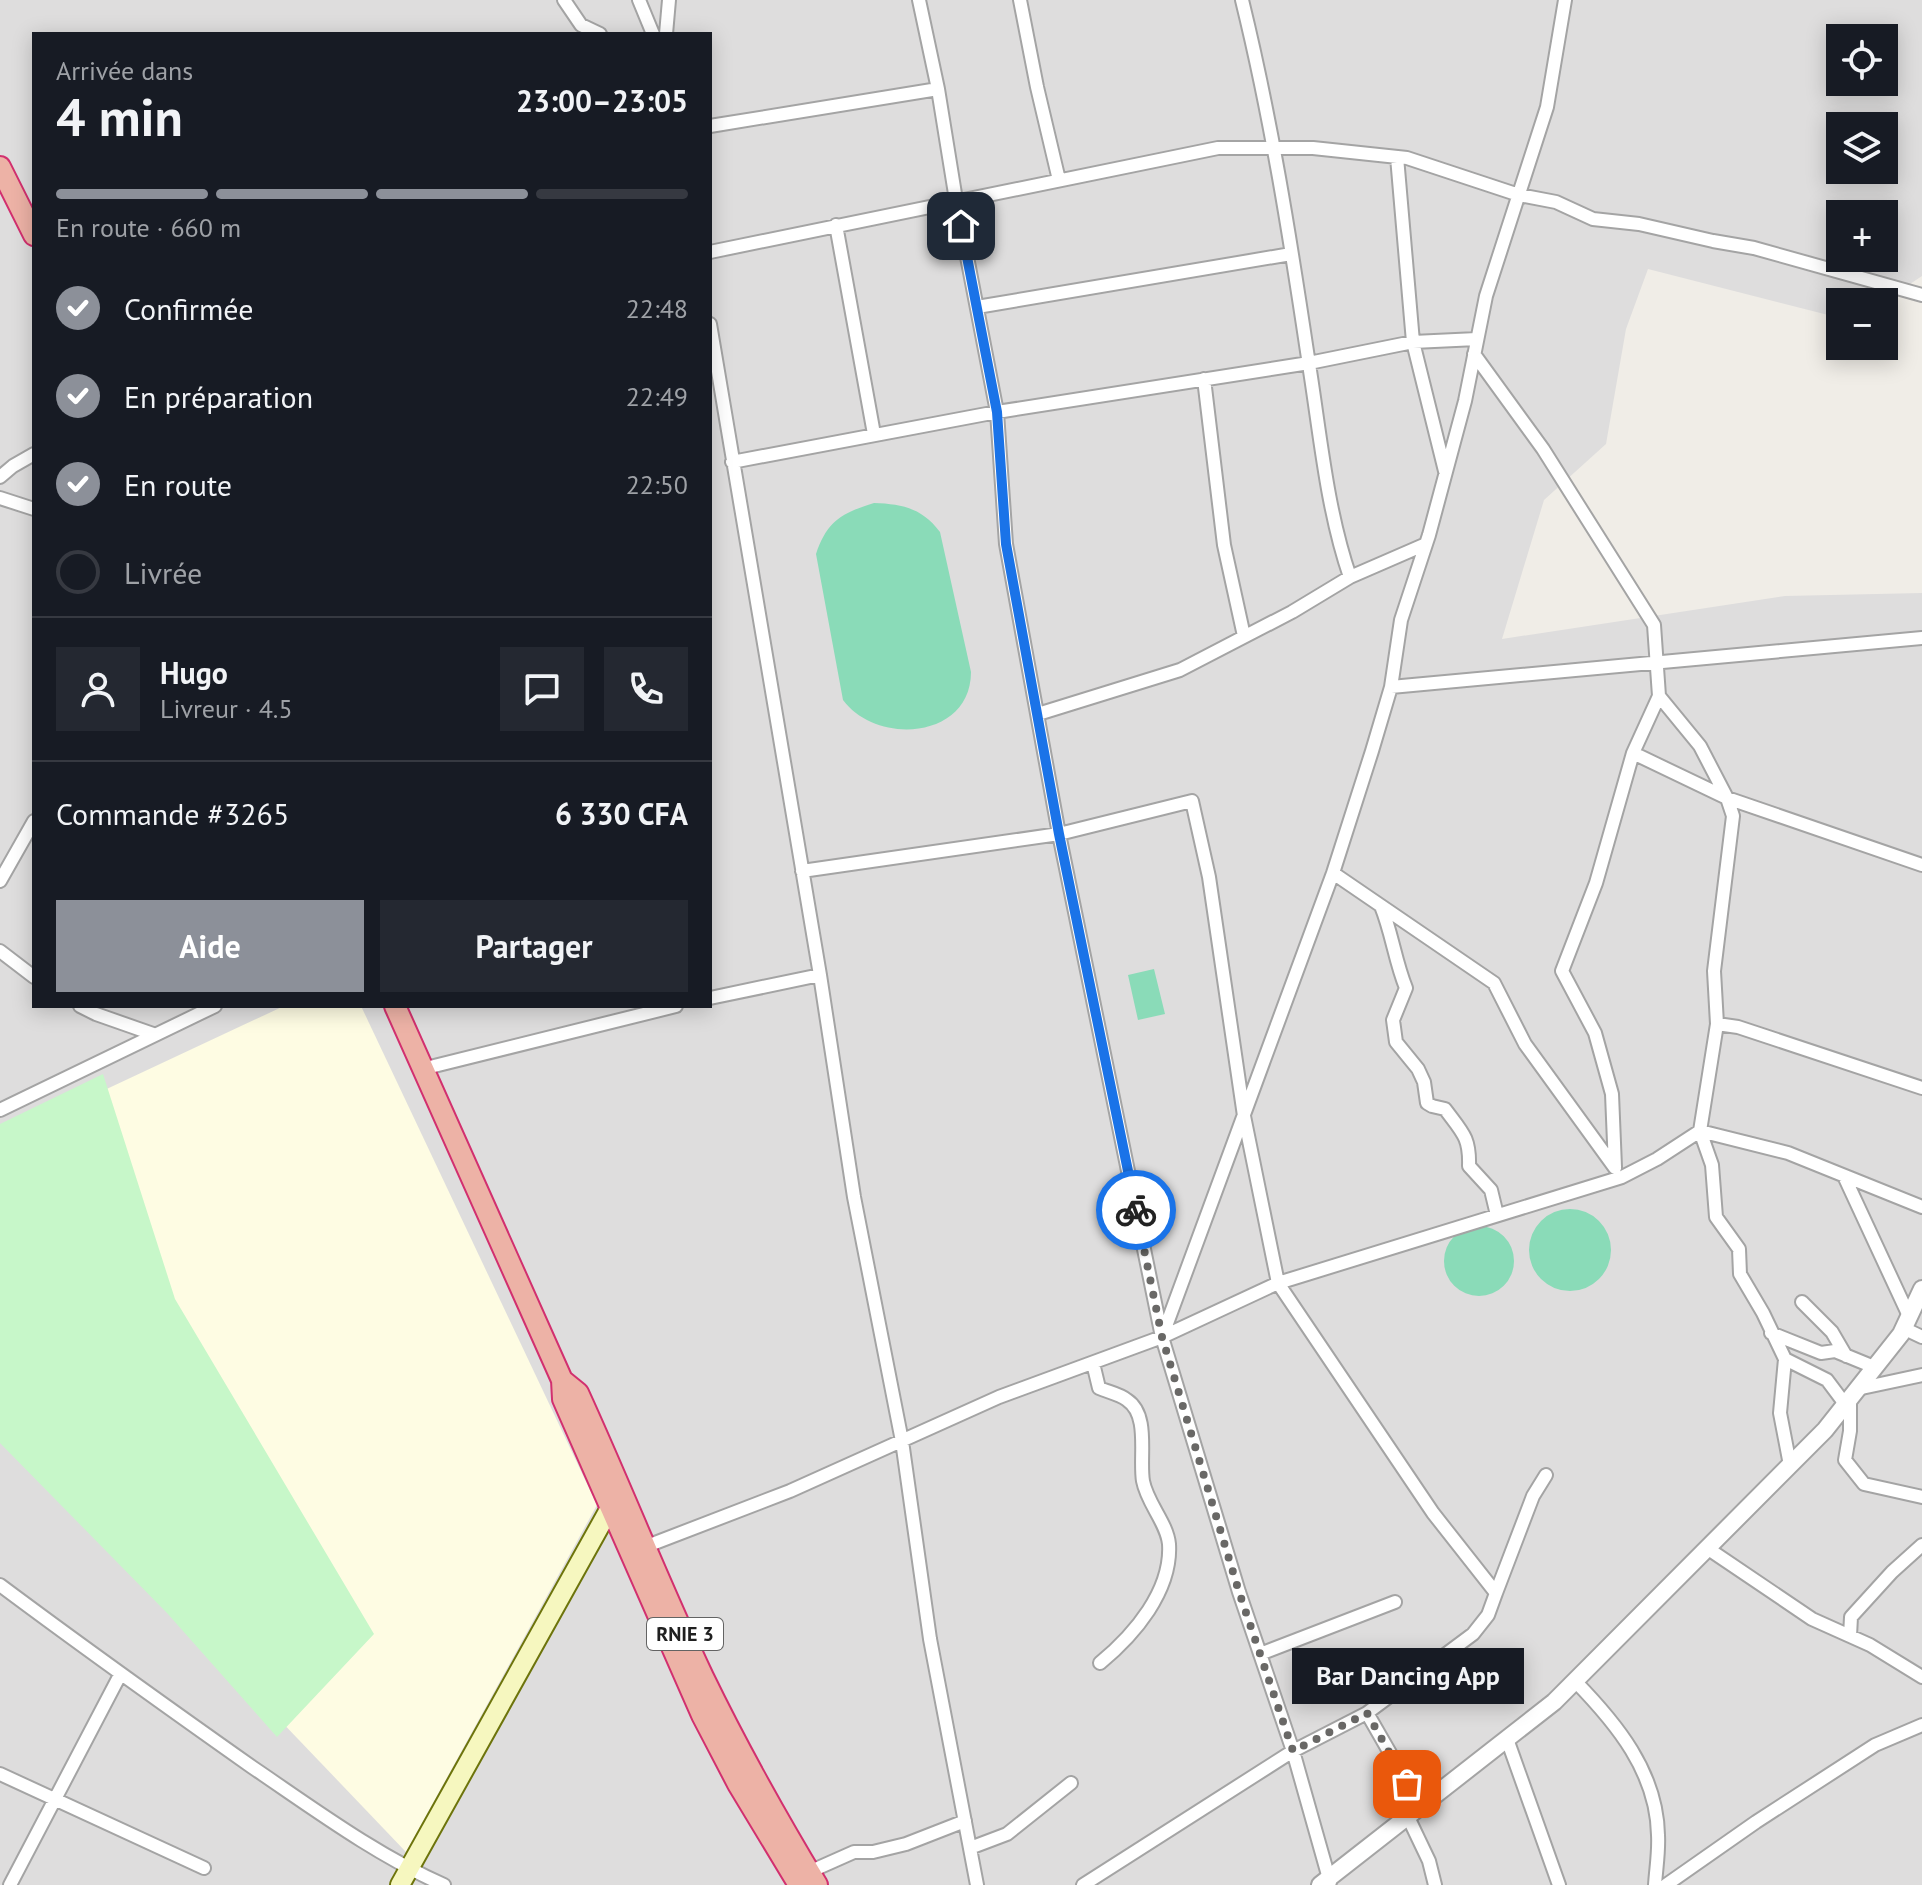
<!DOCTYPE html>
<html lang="fr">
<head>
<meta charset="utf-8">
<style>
	:root { --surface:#171b24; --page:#242831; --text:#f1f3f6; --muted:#9ea1a6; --line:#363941; --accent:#8c9099 }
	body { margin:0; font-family:"PT Sans",sans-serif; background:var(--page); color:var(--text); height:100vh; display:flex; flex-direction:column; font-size:30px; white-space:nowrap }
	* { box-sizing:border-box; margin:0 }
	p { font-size:26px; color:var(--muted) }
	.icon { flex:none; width:44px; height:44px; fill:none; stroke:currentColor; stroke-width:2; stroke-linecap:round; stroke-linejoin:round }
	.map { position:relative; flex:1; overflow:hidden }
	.side { position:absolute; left:32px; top:32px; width:680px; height:976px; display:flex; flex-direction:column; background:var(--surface); border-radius:0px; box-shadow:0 4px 20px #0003 }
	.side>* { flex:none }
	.tools { position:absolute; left:1826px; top:24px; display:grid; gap:16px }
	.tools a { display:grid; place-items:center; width:72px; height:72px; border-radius:0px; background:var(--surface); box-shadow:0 4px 20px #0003; font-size:40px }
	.pin { position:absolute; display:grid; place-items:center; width:68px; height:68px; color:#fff; margin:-34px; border-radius:16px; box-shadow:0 4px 12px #0006 }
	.courier { position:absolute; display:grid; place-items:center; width:80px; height:80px; margin:-40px; border:6px solid #1a73e8; border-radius:50%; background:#fff; color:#222; box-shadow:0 2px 10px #0007 }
	.bubble { position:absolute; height:56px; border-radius:0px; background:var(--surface); box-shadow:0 4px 20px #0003; font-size:26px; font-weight:800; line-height:56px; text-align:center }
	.overview em { font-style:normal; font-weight:800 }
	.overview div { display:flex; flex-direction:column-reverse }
	.overview { display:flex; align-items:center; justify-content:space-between; height:136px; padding:0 24px }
	h1 { font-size:52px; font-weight:800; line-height:60px }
	.bar { display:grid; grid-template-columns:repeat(4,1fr); gap:12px 8px; align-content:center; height:96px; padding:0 24px }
	.bar i { height:10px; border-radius:6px; background:var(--line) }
	.bar .on { background:var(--accent) }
	.bar p { grid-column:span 4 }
	.line { display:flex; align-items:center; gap:20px; padding:0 24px; border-top:2px solid var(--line) }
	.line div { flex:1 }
	.round { display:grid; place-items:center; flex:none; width:84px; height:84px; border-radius:0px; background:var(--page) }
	ol { padding:0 24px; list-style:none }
	li { display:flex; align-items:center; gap:24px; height:88px }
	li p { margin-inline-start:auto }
	li .icon { padding:8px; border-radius:50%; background:var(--accent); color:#fff; stroke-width:4 }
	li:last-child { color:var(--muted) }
	li i { width:44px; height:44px; border:4px solid var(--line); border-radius:50% }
	.cta { display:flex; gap:16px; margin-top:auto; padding:16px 24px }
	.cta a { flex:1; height:92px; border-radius:0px; background:var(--accent); color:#fff; font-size:32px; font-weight:800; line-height:92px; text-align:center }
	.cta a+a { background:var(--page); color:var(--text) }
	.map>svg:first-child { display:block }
	.residential { fill:#dedddd; fill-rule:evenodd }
	.education { fill:#fefce3 }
	.park { fill:#c7f7c9 }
	.pitch { fill:#8adbb8 }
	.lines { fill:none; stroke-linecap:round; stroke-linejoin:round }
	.minor-casing { stroke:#a4a4a4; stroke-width:16 }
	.tertiary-casing { stroke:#a4a4a4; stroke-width:20 }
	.secondary-casing { stroke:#6d740b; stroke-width:22 }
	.trunk-casing { stroke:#d2306f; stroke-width:24 }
	.minor { stroke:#fff; stroke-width:12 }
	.tertiary { stroke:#fff; stroke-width:16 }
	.secondary { stroke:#f6f7bf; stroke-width:18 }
	.trunk { stroke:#edb2a6; stroke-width:20 }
	.done { stroke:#696866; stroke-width:8; stroke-dasharray:0 14.4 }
	.route { stroke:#1a73e8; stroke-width:10 }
	.labels { text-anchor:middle; stroke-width:7; stroke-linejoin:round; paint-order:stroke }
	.shield { fill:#fff; stroke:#636363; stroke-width:2 }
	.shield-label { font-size:20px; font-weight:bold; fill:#202020 }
</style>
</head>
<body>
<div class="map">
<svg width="1922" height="1885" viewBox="0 0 1922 1885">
	<rect width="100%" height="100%" fill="#f0ede7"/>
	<path class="residential" d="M 0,0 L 1922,0 L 1922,276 L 1883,302 L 1840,302 L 1840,318 L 1648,269 L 1626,329 L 1606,444 L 1544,500 L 1502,639 L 1785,596 L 1922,593 L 1922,1885 L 0,1885 ZM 34,34 L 710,34 L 710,1006 L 34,1006 ZM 1840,38 L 1884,38 L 1884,82 L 1840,82 ZM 1840,126 L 1884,126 L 1884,170 L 1840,170 ZM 1840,214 L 1884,214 L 1884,258 L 1840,258 Z"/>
	<path class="education" d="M 284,1006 L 361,1006 L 597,1505 L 406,1852 L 0,1427 L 0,1139 Z"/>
	<path class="park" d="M 103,1074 L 175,1299 L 374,1634 L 277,1737 L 167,1613 L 0,1443 L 0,1124 Z"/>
	<path class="pitch" d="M 874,503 C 902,504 922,508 940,532 L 971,672 C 971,739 877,746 843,700 L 816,554 C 827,521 842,513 874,503 Z
		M 1154,969 L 1165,1014 L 1138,1020 L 1128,975 Z
		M1529 1250a41 41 0 1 1 82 0a41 41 0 1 1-82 0Z
		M1444 1261a35 35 0 1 1 70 0a35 35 0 1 1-70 0Z"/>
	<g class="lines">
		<defs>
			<path id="minor" d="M 564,0 L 581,25 L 600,34
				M 639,0 L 653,34
				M 919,0 L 938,89 L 956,200 L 997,412 L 1006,544 L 1059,834 L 1162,1337
				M 1020,0 L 1037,87 L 1059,180
				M 1242,0 C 1271,118 1290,238 1308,358 C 1320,431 1326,507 1350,577
				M 666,34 L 669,0
				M 710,126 L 938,89
				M 1397,157 L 1413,342 L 1445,471
				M 836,225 L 874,434
				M 710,252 L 1218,148 L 1313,148 L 1407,158 L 1519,195 L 1556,202 L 1593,219 L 1639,224 L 1713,241 L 1754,248 L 1922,295
				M 977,307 L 1291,254
				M 710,324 L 820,975 L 854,1197 L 902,1441 L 930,1639 L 977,1885
				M 1474,354 L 1543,449 L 1654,625 L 1659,696 L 1633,753 L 1596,883 L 1562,971 L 1595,1033 L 1612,1094 L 1615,1167
				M 1204,379 L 1224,545 L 1244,636
				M 732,462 L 997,412 L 1309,363 L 1413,342 L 1477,339
				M 0,477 L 13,466 L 34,454
				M 0,498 L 34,509
				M 1391,687 L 1922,638
				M 1659,696 L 1700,746 L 1727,798 L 1922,865
				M 1038,714 L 1180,670 L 1292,612 L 1350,577 L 1426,544
				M 802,871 L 1059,834 L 1192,801 L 1209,877 L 1244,1116 L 1278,1283 L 1433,1513 L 1496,1593 L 1488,1615 L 1473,1634 L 1367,1713 L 1293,1751 L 1083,1885
				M 1333,873 L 1494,983 L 1525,1044 L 1615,1168
				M 0,881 L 34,821
				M 1381,906 C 1392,933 1395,961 1406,988 L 1393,1020 L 1396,1042 L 1418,1069 L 1424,1082 L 1427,1103 L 1432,1106 L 1445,1109 C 1462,1132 1470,1137 1469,1166 L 1491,1190 L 1497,1215
				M 0,951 L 34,977
				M 710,998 L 820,975
				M 80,1006 L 96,1014 L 153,1034
				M 1717,1024 L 1738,1027 L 1922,1088
				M 422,1069 L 676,1006
				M 0,1110 L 215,1006
				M 1700,1131 L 1712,1165 L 1716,1217 L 1739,1249 L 1740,1274 L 1763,1313 L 1785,1359 L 1780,1413 L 1790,1465
				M 1700,1131 L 1788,1153 L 1922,1207
				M 1844,1176 L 1909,1316
				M 1802,1302 L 1832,1332 L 1846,1356
				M 1903,1328 L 1922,1337
				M 1771,1333 L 1821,1353 L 1835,1351 L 1874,1367
				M 1162,1337 L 1333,873 L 1372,751 L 1391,687 L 1401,620 L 1429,535 L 1465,401 L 1486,296 L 1547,107 L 1565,0
				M 1162,1337 L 1278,1283 L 1622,1177 L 1657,1159 L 1700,1131 L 1717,1024 L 1714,971 L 1733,816 L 1727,798 L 1633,753
				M 1785,1359 L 1827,1380 L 1845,1404
				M 1093,1363 L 1099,1388 C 1108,1392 1120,1394 1127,1400 C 1150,1415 1139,1457 1143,1481 C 1147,1503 1167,1523 1169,1544 C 1172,1591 1134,1635 1100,1663
				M 1857,1389 L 1922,1375
				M 1850,1397 L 1850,1431 L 1845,1460 L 1864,1484 L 1922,1497
				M 647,1546 L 790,1491 L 999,1397 L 1162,1337 L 1239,1592 L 1293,1751 L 1330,1882
				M 1707,1548 L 1812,1619 L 1870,1645 L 1922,1677
				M 0,1585 C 83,1647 167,1707 252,1767 C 314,1809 376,1855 444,1885
				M 1496,1593 L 1533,1496 L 1546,1475
				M 1850,1636 L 1851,1617 L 1892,1572 L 1922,1545
				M 1260,1654 L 1395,1602
				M 1575,1681 C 1616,1723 1657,1772 1658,1835 C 1659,1852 1656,1869 1655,1885
				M 1367,1713 L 1421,1807
				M 1507,1739 L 1559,1885
				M 0,1774 L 204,1868
				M 1408,1817 L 1429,1861 L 1435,1885
				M 970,1848 L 1007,1834 L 1071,1783
				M 809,1872 L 854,1852 L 873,1852 L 906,1844 L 965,1821
				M 10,1885 L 120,1675
				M 1666,1885 L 1756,1822 L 1875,1745 L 1922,1725"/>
			<path id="tertiary" d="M 1320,1885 L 1554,1702 L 1825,1430 L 1901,1334 L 1922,1289"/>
			<path id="secondary" d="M 400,1885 L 610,1508 L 623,1503"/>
			<path id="trunk" d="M 0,167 L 34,235
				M 395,1006 L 562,1380 L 563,1399 L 702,1715 L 738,1784 L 799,1885
				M 562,1380 L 578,1393 C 621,1487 659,1584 703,1677 C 738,1749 776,1817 817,1885"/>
		</defs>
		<use href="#minor" class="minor-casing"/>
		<use href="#tertiary" class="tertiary-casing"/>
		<use href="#secondary" class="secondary-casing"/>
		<use href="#trunk" class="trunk-casing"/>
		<use href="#minor" class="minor"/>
		<use href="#tertiary" class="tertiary"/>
		<use href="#secondary" class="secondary"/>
		<use href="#trunk" class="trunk"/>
	</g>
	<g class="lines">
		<path class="done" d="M 1136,1210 L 1162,1337 L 1239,1592 L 1293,1751 L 1367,1713 L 1407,1784"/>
		<path class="route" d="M 961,226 L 997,412 L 1006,544 L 1059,834 L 1136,1210"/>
	</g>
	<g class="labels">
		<rect class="shield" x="647" y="1618" width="76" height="32" rx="6"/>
		<g class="shield-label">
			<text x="685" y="1641">RNIE 3</text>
		</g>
	</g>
</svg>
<div class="tools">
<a><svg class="icon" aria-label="locate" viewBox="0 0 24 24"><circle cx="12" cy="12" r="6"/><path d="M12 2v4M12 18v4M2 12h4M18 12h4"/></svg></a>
<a><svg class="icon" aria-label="layers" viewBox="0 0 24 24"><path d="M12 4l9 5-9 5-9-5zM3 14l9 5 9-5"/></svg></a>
<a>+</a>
<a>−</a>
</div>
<div class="pin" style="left:1407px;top:1784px;background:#ea580c"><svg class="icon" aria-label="bag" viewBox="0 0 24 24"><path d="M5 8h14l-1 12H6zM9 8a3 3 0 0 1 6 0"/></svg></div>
<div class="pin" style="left:961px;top:226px;background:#1f2937"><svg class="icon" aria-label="home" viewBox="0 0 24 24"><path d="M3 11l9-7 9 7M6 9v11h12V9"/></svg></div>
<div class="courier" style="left:1136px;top:1210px"><svg class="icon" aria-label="bike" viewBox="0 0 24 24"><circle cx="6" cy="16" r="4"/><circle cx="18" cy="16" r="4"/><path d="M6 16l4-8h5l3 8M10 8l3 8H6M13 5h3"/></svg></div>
<div class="bubble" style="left:1292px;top:1648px;width:232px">Bar Dancing App</div>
<section class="side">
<div class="overview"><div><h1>4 min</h1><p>Arrivée dans</p></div><em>23:00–23:05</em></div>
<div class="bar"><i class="on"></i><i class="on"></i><i class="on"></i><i></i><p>En route · 660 m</p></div>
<ol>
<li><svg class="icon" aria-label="check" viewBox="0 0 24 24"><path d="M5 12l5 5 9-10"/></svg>Confirmée<p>22:48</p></li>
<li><svg class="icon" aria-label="check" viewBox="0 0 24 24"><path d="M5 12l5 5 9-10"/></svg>En préparation<p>22:49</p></li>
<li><svg class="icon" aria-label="check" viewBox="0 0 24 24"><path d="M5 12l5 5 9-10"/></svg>En route<p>22:50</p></li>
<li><i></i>Livrée</li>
</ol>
<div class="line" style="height:144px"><a class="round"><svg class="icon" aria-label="person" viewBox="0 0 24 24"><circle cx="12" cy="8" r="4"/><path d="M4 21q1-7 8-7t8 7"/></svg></a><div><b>Hugo</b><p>Livreur · 4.5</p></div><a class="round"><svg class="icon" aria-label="chat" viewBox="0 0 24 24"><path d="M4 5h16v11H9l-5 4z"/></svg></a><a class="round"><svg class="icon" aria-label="phone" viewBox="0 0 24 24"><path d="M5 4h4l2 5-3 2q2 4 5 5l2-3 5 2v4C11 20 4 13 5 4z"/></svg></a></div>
<div class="line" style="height:104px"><div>Commande #3265</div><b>6 330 CFA</b></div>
<div class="cta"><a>Aide</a><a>Partager</a></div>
</section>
</div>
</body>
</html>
